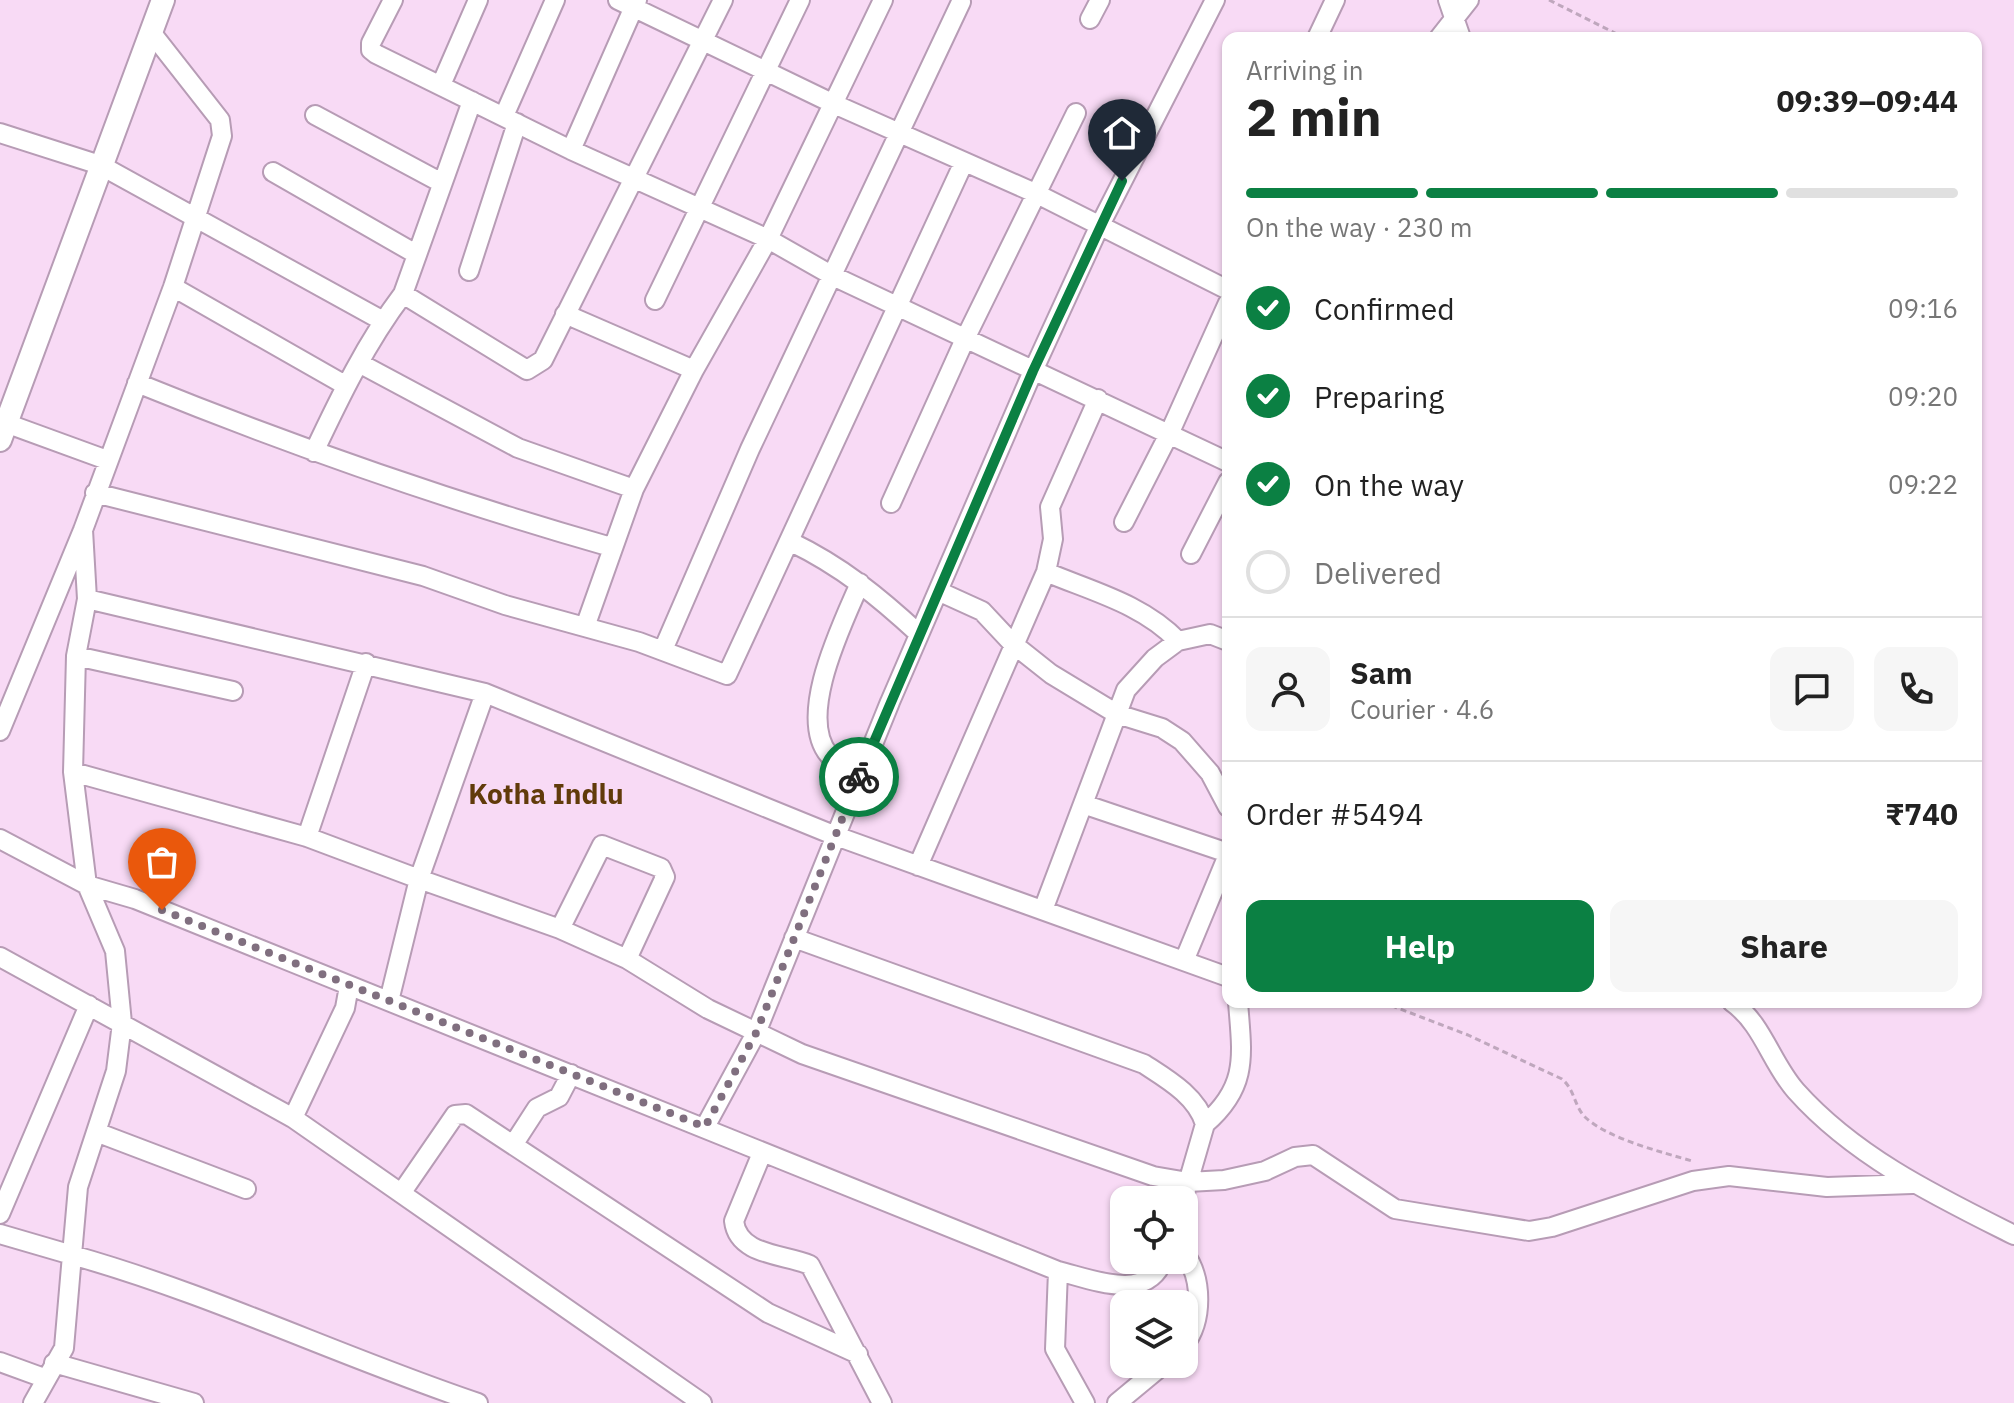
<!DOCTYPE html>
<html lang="en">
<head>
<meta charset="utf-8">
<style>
	:root { --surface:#fff; --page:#f6f6f6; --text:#222; --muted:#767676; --line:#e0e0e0; --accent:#0b8043 }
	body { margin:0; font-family:"IBM Plex Sans",sans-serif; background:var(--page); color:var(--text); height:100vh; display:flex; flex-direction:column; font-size:30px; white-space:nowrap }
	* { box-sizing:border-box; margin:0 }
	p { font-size:26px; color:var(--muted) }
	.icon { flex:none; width:44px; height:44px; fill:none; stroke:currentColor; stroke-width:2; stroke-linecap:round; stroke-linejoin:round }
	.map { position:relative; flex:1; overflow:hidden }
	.side { position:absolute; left:1222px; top:32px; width:760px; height:976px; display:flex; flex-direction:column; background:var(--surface); border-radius:16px; box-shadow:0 2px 6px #0004 }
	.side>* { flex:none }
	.fabs { position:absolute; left:1110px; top:1186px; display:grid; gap:16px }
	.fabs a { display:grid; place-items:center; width:88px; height:88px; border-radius:16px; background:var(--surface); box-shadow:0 2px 6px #0004; font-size:40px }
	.pin { position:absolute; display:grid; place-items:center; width:68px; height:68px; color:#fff; margin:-82px -34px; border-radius:50% 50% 50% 0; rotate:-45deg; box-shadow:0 0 8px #0007 }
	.pin .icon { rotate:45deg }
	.courier { position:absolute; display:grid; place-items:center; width:80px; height:80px; margin:-40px; border:6px solid #0b8043; border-radius:50%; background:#fff; color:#222; box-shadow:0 2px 10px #0007 }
	.summary em { font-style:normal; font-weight:700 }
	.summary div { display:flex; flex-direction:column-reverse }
	.summary { display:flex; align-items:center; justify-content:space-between; height:136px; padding:0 24px }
	h1 { font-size:52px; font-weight:700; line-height:60px }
	.bar { display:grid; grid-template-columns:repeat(4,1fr); gap:12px 8px; align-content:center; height:96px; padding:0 24px }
	.bar i { height:10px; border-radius:6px; background:var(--line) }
	.bar .on { background:var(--accent) }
	.bar p { grid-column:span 4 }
	.line { display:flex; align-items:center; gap:20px; padding:0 24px; border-top:2px solid var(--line) }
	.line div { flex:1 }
	.round { display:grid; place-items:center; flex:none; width:84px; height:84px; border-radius:16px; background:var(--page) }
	ol { padding:0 24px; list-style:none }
	li { display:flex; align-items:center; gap:24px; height:88px }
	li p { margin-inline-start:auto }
	li .icon { padding:8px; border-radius:50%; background:var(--accent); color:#fff; stroke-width:4 }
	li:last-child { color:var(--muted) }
	li i { width:44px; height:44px; border:4px solid var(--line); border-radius:50% }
	.action { display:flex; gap:16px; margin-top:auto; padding:16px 24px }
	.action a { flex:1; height:92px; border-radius:16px; background:var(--accent); color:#fff; font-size:32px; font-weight:700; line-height:92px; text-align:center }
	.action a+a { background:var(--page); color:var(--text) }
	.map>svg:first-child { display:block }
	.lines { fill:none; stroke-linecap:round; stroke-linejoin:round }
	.minor-casing { stroke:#b79cb5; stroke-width:22 }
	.tertiary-casing { stroke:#b79cb5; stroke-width:26 }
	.path { stroke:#bfa7bd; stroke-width:3; stroke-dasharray:6 4; stroke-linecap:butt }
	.minor { stroke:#fff; stroke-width:18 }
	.tertiary { stroke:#fff; stroke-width:22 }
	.done { stroke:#806f7f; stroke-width:8; stroke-dasharray:0 14.4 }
	.route { stroke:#0b8043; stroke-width:10 }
	.labels { text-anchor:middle; stroke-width:6; stroke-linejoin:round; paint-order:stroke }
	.neighbourhood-label { font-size:28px; font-weight:bold; fill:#613b0a; stroke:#f8daf5 }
</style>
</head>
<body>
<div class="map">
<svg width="2014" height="1403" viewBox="0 0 2014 1403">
	<rect width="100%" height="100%" fill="#f8daf5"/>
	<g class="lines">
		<defs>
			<path id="minor" d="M 393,0 L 371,43 L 371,50 L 376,54 L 571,150 L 768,239 L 833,276 L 1228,462
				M 618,0 L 834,104 L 1035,193 L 1228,290
				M 1448,0 L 1461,38
				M 1090,19 L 1100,0
				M 1317,38 L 1335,0
				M 1439,38 L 1469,0
				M 441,85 L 478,0
				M 315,115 L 440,182
				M 504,116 L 555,0
				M 0,133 L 100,165 L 383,321
				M 571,150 L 637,0
				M 273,172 L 416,254
				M 469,271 L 517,123
				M 173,287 L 345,385
				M 403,294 L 527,370 L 543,360 L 723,0
				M 655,300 L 800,0
				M 565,314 L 694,370
				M 359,363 L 518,448 L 634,489
				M 137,383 C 292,446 450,501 611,547
				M 0,421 L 107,460
				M 314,452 C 340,397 366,343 403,294 L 472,101
				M 95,493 L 423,576 L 505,605 L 639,642 L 727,675 L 964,162
				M 891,503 L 965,339 L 1076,113
				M 1124,522 L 1170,432 L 1228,303
				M 83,530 L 87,599 L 76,656 L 73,772 L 307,837 L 419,879 L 485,693
				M 791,542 C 841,566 879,597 919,634
				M 1191,554 L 1228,482
				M 1046,572 C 1091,591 1143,604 1178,641
				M 938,591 L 982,611 L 1012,643 L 1051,674 L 1117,714 L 1162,728 L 1182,741 L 1210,773 L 1228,807
				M 87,599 L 485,693 L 836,836 L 1228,977
				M 585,627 L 634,489 L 694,370 L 768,239 L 883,0
				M 663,650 L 750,449 L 961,2
				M 76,656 L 233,691
				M 0,731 L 83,530 L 173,287 L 222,136 L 220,120 L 151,32
				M 73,772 L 87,885 L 115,951 L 122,1023 L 116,1071 L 78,1187 L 72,1255 C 211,1294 341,1357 478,1403
				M 859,779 C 849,772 837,764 829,755 C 796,716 843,623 860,583
				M 1083,804 L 1228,853
				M 307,837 L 366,663
				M 0,839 L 87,885 L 135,899 L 1058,1271 C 1091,1279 1147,1303 1163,1260
				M 918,866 L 1046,572 L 1053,539 L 1050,507 L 1098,399
				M 1043,910 L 1126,690 L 1155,658 L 1178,641 L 1210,634 L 1228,641
				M 560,929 L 602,845 L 661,868 L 665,877 L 627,959
				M 794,938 L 1144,1064 C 1167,1079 1197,1096 1205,1124 L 1183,1200
				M 0,957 L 293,1118 L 702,1403
				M 1184,961 L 1228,855
				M 389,1001 L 419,879 L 560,929 L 627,959 L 708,1009 L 802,1054 L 1153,1176 L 1188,1182 L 1224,1180 L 1265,1171 L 1295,1157 L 1313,1155 L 1395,1209 L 1529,1231 L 1552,1227 L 1693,1181 L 1729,1176 L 1827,1187 L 1912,1184
				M 1732,1002 C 1763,1024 1771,1063 1796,1091 C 1855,1157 1936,1196 2014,1235
				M 293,1118 L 345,1008 L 349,986
				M 1205,1124 C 1249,1086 1242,1055 1238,1002
				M 705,1127 L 756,1033 L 890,702 L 1033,371 L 1099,227 L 1215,0
				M 96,1132 L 246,1189
				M 513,1145 L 537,1108 L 559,1097 L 571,1074
				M 762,1153 L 734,1221 C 738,1256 785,1254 810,1265 L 882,1403
				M 402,1192 L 455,1115 L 466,1114 L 768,1313 L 858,1354
				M 0,1214 L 89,1005
				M 0,1234 L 72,1255 L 64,1348 L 33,1403
				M 1184,1253 C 1203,1278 1203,1321 1184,1345
				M 1058,1271 L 1055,1349 L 1085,1403
				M 0,1362 L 44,1378
				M 54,1363 L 194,1403
				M 1117,1403 L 1164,1364"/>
			<path id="tertiary" d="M 0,440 L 163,0"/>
		</defs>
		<use href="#minor" class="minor-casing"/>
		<use href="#tertiary" class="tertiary-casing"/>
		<path class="path" d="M 1549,0 L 1625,38
			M 1382,1002 L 1468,1035 L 1562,1079 C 1575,1090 1574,1106 1585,1117 C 1608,1139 1662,1152 1692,1161"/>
		<use href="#minor" class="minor"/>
		<use href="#tertiary" class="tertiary"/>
	</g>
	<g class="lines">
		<path class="done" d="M 162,910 L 705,1127 L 756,1033 L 859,777"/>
		<path class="route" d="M 859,777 L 1033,371 L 1122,181"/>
	</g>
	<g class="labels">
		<g class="neighbourhood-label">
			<text x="546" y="804">Kotha Indlu</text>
		</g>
	</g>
</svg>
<div class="fabs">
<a><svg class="icon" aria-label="locate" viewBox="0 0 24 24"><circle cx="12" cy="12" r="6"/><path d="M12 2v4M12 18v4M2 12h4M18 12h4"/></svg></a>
<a><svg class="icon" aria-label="layers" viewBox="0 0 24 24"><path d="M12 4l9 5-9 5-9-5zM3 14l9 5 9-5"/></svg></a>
</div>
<div class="pin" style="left:162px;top:910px;background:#ea580c"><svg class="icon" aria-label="bag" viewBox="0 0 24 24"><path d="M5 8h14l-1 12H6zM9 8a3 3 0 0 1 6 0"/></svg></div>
<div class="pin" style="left:1122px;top:181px;background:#1f2937"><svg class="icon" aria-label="home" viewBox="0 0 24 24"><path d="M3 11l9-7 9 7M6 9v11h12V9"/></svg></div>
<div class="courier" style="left:859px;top:777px"><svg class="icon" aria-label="bike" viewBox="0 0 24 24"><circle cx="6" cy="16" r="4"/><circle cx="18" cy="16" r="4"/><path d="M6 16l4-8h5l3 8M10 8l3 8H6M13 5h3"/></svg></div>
<section class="side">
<div class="summary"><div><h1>2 min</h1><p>Arriving in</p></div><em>09:39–09:44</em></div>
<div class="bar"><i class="on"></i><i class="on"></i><i class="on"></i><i></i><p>On the way · 230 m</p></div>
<ol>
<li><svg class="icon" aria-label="check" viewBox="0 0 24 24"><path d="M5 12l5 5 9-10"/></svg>Confirmed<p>09:16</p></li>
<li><svg class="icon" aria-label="check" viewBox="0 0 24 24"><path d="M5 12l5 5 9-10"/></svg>Preparing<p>09:20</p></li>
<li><svg class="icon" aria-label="check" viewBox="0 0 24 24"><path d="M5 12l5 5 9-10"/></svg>On the way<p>09:22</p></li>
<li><i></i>Delivered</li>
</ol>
<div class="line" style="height:144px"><a class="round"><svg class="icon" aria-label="person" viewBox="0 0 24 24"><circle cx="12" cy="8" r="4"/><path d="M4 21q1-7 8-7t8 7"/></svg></a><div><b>Sam</b><p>Courier · 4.6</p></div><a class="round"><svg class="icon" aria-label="chat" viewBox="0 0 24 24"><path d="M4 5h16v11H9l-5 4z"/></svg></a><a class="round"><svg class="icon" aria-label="phone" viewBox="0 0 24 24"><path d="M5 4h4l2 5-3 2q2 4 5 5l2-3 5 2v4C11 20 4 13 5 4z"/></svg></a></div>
<div class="line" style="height:104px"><div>Order #5494</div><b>₹740</b></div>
<div class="action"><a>Help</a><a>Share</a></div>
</section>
</div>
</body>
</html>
